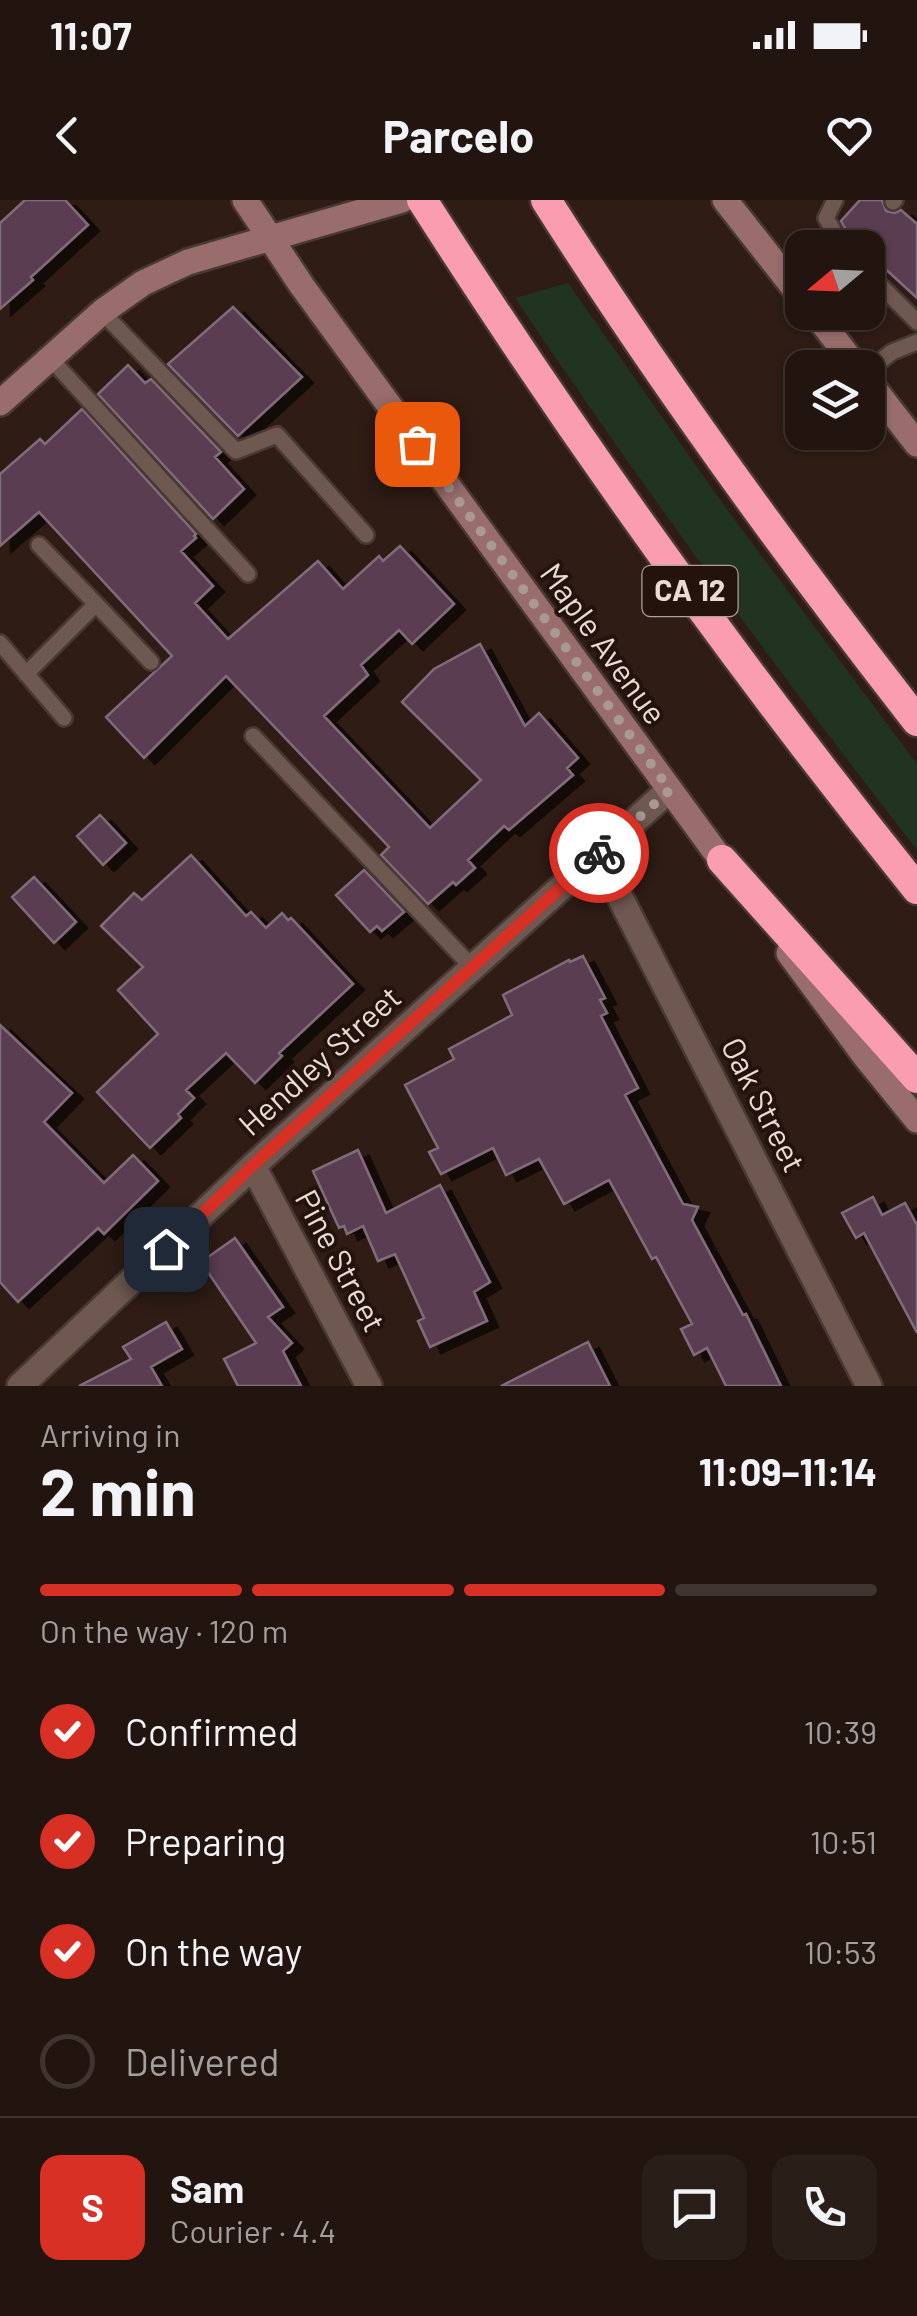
<!DOCTYPE html>
<html lang="en">
<head>
<meta charset="utf-8">
<style>
	:root { --surface:#221510; --page:#2a1e19; --text:#f1f3f6; --muted:#a29f9f; --line:#3f3430; --accent:#d93025 }
	body { margin:0; font-family:Barlow,sans-serif; background:var(--page); color:var(--text); height:100vh; display:flex; flex-direction:column; font-size:38px; white-space:nowrap }
	* { box-sizing:border-box; margin:0 }
	p { font-size:32px; color:var(--muted) }
	.icon { flex:none; width:55px; height:55px; fill:none; stroke:currentColor; stroke-width:2; stroke-linecap:round; stroke-linejoin:round }
	.map { position:relative; height:1186px; overflow:hidden }
	.panel { display:flex; flex-direction:column; background:var(--surface); flex:1 }
	.panel>* { flex:none }
	.needle { width:65px; rotate:251deg }
	.buttons { position:absolute; left:785px; top:30px; display:grid; gap:20px }
	.buttons a { display:grid; place-items:center; width:100px; height:100px; border-radius:20px; background:var(--surface); box-shadow:0 2px 8px #0004,0 0 0 2px var(--line); font-size:50px }
	.pin { position:absolute; display:grid; place-items:center; width:85px; height:85px; color:#fff; margin:-42px; border-radius:20px; box-shadow:0 5px 15px #0006 }
	.courier { position:absolute; display:grid; place-items:center; width:100px; height:100px; margin:-50px; border:8px solid #d93025; border-radius:50%; background:#fff; color:#222; box-shadow:0 2px 12px #0007 }
	.summary em { font-style:normal; font-weight:700 }
	.summary div { display:flex; flex-direction:column-reverse }
	.summary { display:flex; align-items:center; justify-content:space-between; height:170px; padding:0 40px }
	h1 { font-size:65px; font-weight:700; line-height:75px }
	.bar { display:grid; grid-template-columns:repeat(4,1fr); gap:15px 10px; align-content:center; height:120px; padding:0 40px }
	.bar i { height:12px; border-radius:8px; background:var(--line) }
	.bar .on { background:var(--accent) }
	.bar p { grid-column:span 4 }
	.line { display:flex; align-items:center; gap:25px; padding:0 40px; border-top:2px solid var(--line) }
	.line div { flex:1 }
	.round { display:grid; place-items:center; flex:none; width:105px; height:105px; border-radius:20px; background:var(--page) }
	ol { padding:0 40px; list-style:none }
	li { display:flex; align-items:center; gap:30px; height:110px }
	li p { margin-inline-start:auto }
	li .icon { padding:10px; border-radius:50%; background:var(--accent); color:#fff; stroke-width:4 }
	li:last-child { color:var(--muted) }
	li i { width:55px; height:55px; border:5px solid var(--line); border-radius:50% }
	.status { display:flex; justify-content:space-between; align-items:center; height:70px; padding:0 50px; background:var(--surface); direction:ltr }
	.status svg { height:28px; fill:currentColor }
	header { display:flex; justify-content:space-between; align-items:center; height:130px; padding:0 40px; background:var(--surface); font-size:45px; font-weight:700 }
	.map>svg:first-child { display:block }
	.green { fill:#213421 }
	.building { fill:#5a3e51; stroke:#816d7a; stroke-width:2.5; filter:url(#shadow) }
	.lines { fill:none; stroke-linecap:round; stroke-linejoin:round }
	.lane-casing { stroke:#483935; stroke-width:20 }
	.street-casing { stroke:#483935; stroke-width:30 }
	.secondary-casing { stroke:#483935; stroke-width:30 }
	.highway-casing { stroke:#483935; stroke-width:35 }
	.lane { stroke:#6e584f; stroke-width:15 }
	.street { stroke:#6e584f; stroke-width:25 }
	.secondary { stroke:#986d6c; stroke-width:25 }
	.highway { stroke:#fb9db1; stroke-width:30 }
	.done { stroke:#a89993; stroke-width:10; stroke-dasharray:0 18 }
	.route { stroke:#d93025; stroke-width:12 }
	.labels { text-anchor:middle; stroke-width:8; stroke-linejoin:round; paint-order:stroke }
	.shield { fill:#24130c; stroke:#aea09a; stroke-width:2.5 }
	.shield-label { font-size:30px; font-weight:bold; fill:#e9dcd7 }
	.street-label { font-size:32px; fill:#e9dcd7; stroke:#24130c }
</style>
</head>
<body>
<div class="status"><b>11:07</b><svg viewBox="0 0 49 12"><path d="M0 12V9h3v3zM5 12V6h3v6zM10 12V3h3v9zM15 12V0h3v12zM26 1h20v11H26zM47 4h2v5h-2z"/></svg></div>
<header><svg class="icon" aria-label="back" viewBox="0 0 24 24"><path d="M15 5l-7 7 7 7"/></svg>Parcelo<svg class="icon" aria-label="heart" viewBox="0 0 24 24"><path d="M12 20l-8-8c-3-5 5-10 8-4 3-6 11-1 8 4z"/></svg></header>
<div class="map">
<svg width="917" height="1186" viewBox="0 0 917 1186">
	<defs>
		<filter id="shadow"><feDropShadow dx="11" dy="6" stdDeviation="0" flood-color="#0009"/></filter>
	</defs>
	<rect width="100%" height="100%" fill="#2e1c15"/>
	<path class="green" d="M 568,83 L 723,304 L 917,564 L 917,650 C 777,470 642,287 515,98 Z"/>
	<path class="building" d="M 25,0 L 65,0 L 88,25 L 31,77 L 33,80 L 0,109 L 0,23 Z
		M 860,0 L 882,0 L 886,11 L 895,13 L 901,10 L 917,24 L 917,98 L 868,53 L 870,43 L 866,36 L 857,34 L 850,37 L 841,21 Z
		M 233,107 L 302,177 L 238,236 L 168,164 Z
		M 128,165 L 145,183 L 151,179 L 221,252 L 215,257 L 244,289 L 213,319 L 98,194 Z
		M 82,209 L 196,334 L 194,336 L 196,338 L 181,351 L 213,386 L 195,403 L 228,439 L 318,361 L 343,389 L 379,356 L 383,361 L 400,346 L 454,404 L 412,444 L 399,430 L 361,465 L 368,475 L 324,516 L 430,628 L 481,580 L 402,502 L 434,469 L 480,444 L 525,526 L 539,513 L 578,558 L 567,568 L 573,575 L 509,630 L 504,626 L 468,660 L 475,668 L 456,685 L 453,682 L 428,704 L 381,655 L 389,647 L 226,476 L 144,558 L 106,517 L 172,456 L 39,312 L 0,346 L 0,274 L 40,239 L 45,244 Z
		M 100,615 L 126,643 L 103,665 L 77,636 Z
		M 191,655 L 246,716 L 251,712 L 266,728 L 282,713 L 288,720 L 291,718 L 353,784 L 279,853 L 282,856 L 255,883 L 226,853 L 186,890 L 194,898 L 178,914 L 181,918 L 150,948 L 97,892 L 158,834 L 118,790 L 143,767 L 101,726 L 134,693 L 142,700 Z
		M 364,670 L 404,712 L 382,731 L 377,726 L 370,732 L 336,695 Z
		M 34,677 L 76,722 L 54,743 L 12,697 Z
		M 583,756 L 605,798 L 600,800 L 607,813 L 601,816 L 638,888 L 625,895 L 683,1004 L 698,1007 L 692,1020 L 743,1115 L 746,1114 L 781,1186 L 726,1186 L 707,1148 L 694,1155 L 681,1129 L 692,1124 L 656,1057 L 652,1059 L 609,980 L 564,1004 L 539,959 L 506,975 L 493,948 L 441,974 L 429,952 L 438,948 L 405,885 L 454,859 L 449,849 L 512,815 L 503,795 L 569,760 L 570,762 Z
		M 0,825 L 72,893 L 44,922 L 104,983 L 133,955 L 158,981 L 104,1034 L 98,1028 L 18,1102 L 0,1082 Z
		M 358,950 L 386,1013 L 440,985 L 490,1082 L 474,1092 L 487,1121 L 430,1147 L 418,1121 L 424,1118 L 395,1054 L 378,1061 L 363,1026 L 347,1034 L 344,1026 L 339,1028 L 313,971 Z
		M 873,997 L 882,1015 L 905,1003 L 917,1025 L 917,1133 L 864,1033 L 856,1038 L 842,1013 Z
		M 235,1038 L 283,1107 L 268,1117 L 292,1143 L 283,1151 L 301,1186 L 238,1186 L 224,1159 L 256,1143 L 201,1062 Z
		M 166,1122 L 182,1149 L 151,1167 L 162,1186 L 79,1186 L 131,1159 L 123,1147 Z
		M 588,1142 L 610,1186 L 501,1186 Z"/>
	<g class="lines">
		<defs>
			<path id="lane" d="M 835,0 L 826,18 L 843,48
				M 893,2 L 895,0
				M 856,48 L 859,45
				M 868,73 L 917,122
				M 102,112 L 236,251 L 277,235 L 366,335
				M 50,158 L 248,374
				M 868,171 L 892,152 L 917,142
				M 39,345 L 96,404
				M 0,443 L 64,518
				M 26,474 L 96,404 L 151,462
				M 253,536 L 472,767"/>
			<path id="street" d="M 598,654 L 869,1186
				M 253,966 L 369,1186
				M 20,1186 L 253,966 L 669,590"/>
			<path id="secondary" d="M 245,0 L 302,86 L 733,676
				M 725,0 L 802,98
				M 814,112 L 857,168
				M 868,181 L 917,244
				M 0,203 L 102,112 L 143,83 L 188,62 L 402,0
				M 789,753 L 865,856 L 917,920"/>
			<path id="highway" d="M 422,0 C 574,238 740,469 917,689
				M 546,0 C 660,180 786,353 917,521
				M 722,660 L 917,878"/>
		</defs>
		<use href="#lane" class="lane-casing"/>
		<use href="#street" class="street-casing"/>
		<use href="#secondary" class="secondary-casing"/>
		<use href="#highway" class="highway-casing"/>
		<use href="#lane" class="lane"/>
		<use href="#street" class="street"/>
		<use href="#secondary" class="secondary"/>
		<use href="#highway" class="highway"/>
	</g>
	<g class="lines">
		<path class="done" d="M 417,244 L 670,590 L 599,653"/>
		<path class="route" d="M 166,1049 L 252,966 L 599,653"/>
	</g>
	<g class="labels">
		<rect class="shield" x="642.5" y="366" width="95" height="50" rx="8"/>
		<g class="shield-label">
			<text x="690" y="401">CA 12</text>
		</g>
		<g class="street-label">
			<text transform="translate(603 444) rotate(54)" y="11">Maple Avenue</text>
			<text transform="translate(320 861) rotate(-42)" y="11">Hendley Street</text>
			<text transform="translate(763 905) rotate(63)" y="11">Oak Street</text>
			<text transform="translate(340 1061) rotate(62)" y="11">Pine Street</text>
		</g>
	</g>
</svg>
<div class="buttons">
<a><svg class="needle" viewBox="-14 -14 28 28"><path d="M0-13l5 13h-10z" fill="#e53935"/><path d="M0 13l5-13h-10z" fill="#a29f9f"/></svg></a>
<a><svg class="icon" aria-label="layers" viewBox="0 0 24 24"><path d="M12 4l9 5-9 5-9-5zM3 14l9 5 9-5"/></svg></a>
</div>
<div class="pin" style="left:417px;top:244px;background:#ea580c"><svg class="icon" aria-label="bag" viewBox="0 0 24 24"><path d="M5 8h14l-1 12H6zM9 8a3 3 0 0 1 6 0"/></svg></div>
<div class="pin" style="left:166px;top:1049px;background:#1f2937"><svg class="icon" aria-label="home" viewBox="0 0 24 24"><path d="M3 11l9-7 9 7M6 9v11h12V9"/></svg></div>
<div class="courier" style="left:599px;top:653px"><svg class="icon" aria-label="bike" viewBox="0 0 24 24"><circle cx="6" cy="16" r="4"/><circle cx="18" cy="16" r="4"/><path d="M6 16l4-8h5l3 8M10 8l3 8H6M13 5h3"/></svg></div>
</div>
<section class="panel">
<div class="summary"><div><h1>2 min</h1><p>Arriving in</p></div><em>11:09–11:14</em></div>
<div class="bar"><i class="on"></i><i class="on"></i><i class="on"></i><i></i><p>On the way · 120 m</p></div>
<ol>
<li><svg class="icon" aria-label="check" viewBox="0 0 24 24"><path d="M5 12l5 5 9-10"/></svg>Confirmed<p>10:39</p></li>
<li><svg class="icon" aria-label="check" viewBox="0 0 24 24"><path d="M5 12l5 5 9-10"/></svg>Preparing<p>10:51</p></li>
<li><svg class="icon" aria-label="check" viewBox="0 0 24 24"><path d="M5 12l5 5 9-10"/></svg>On the way<p>10:53</p></li>
<li><i></i>Delivered</li>
</ol>
<div class="line" style="height:180px"><b class="round" style="background:var(--accent);color:#fff">S</b><div><b>Sam</b><p>Courier · 4.4</p></div><a class="round"><svg class="icon" aria-label="chat" viewBox="0 0 24 24"><path d="M4 5h16v11H9l-5 4z"/></svg></a><a class="round"><svg class="icon" aria-label="phone" viewBox="0 0 24 24"><path d="M5 4h4l2 5-3 2q2 4 5 5l2-3 5 2v4C11 20 4 13 5 4z"/></svg></a></div>
</section>
</body>
</html>
